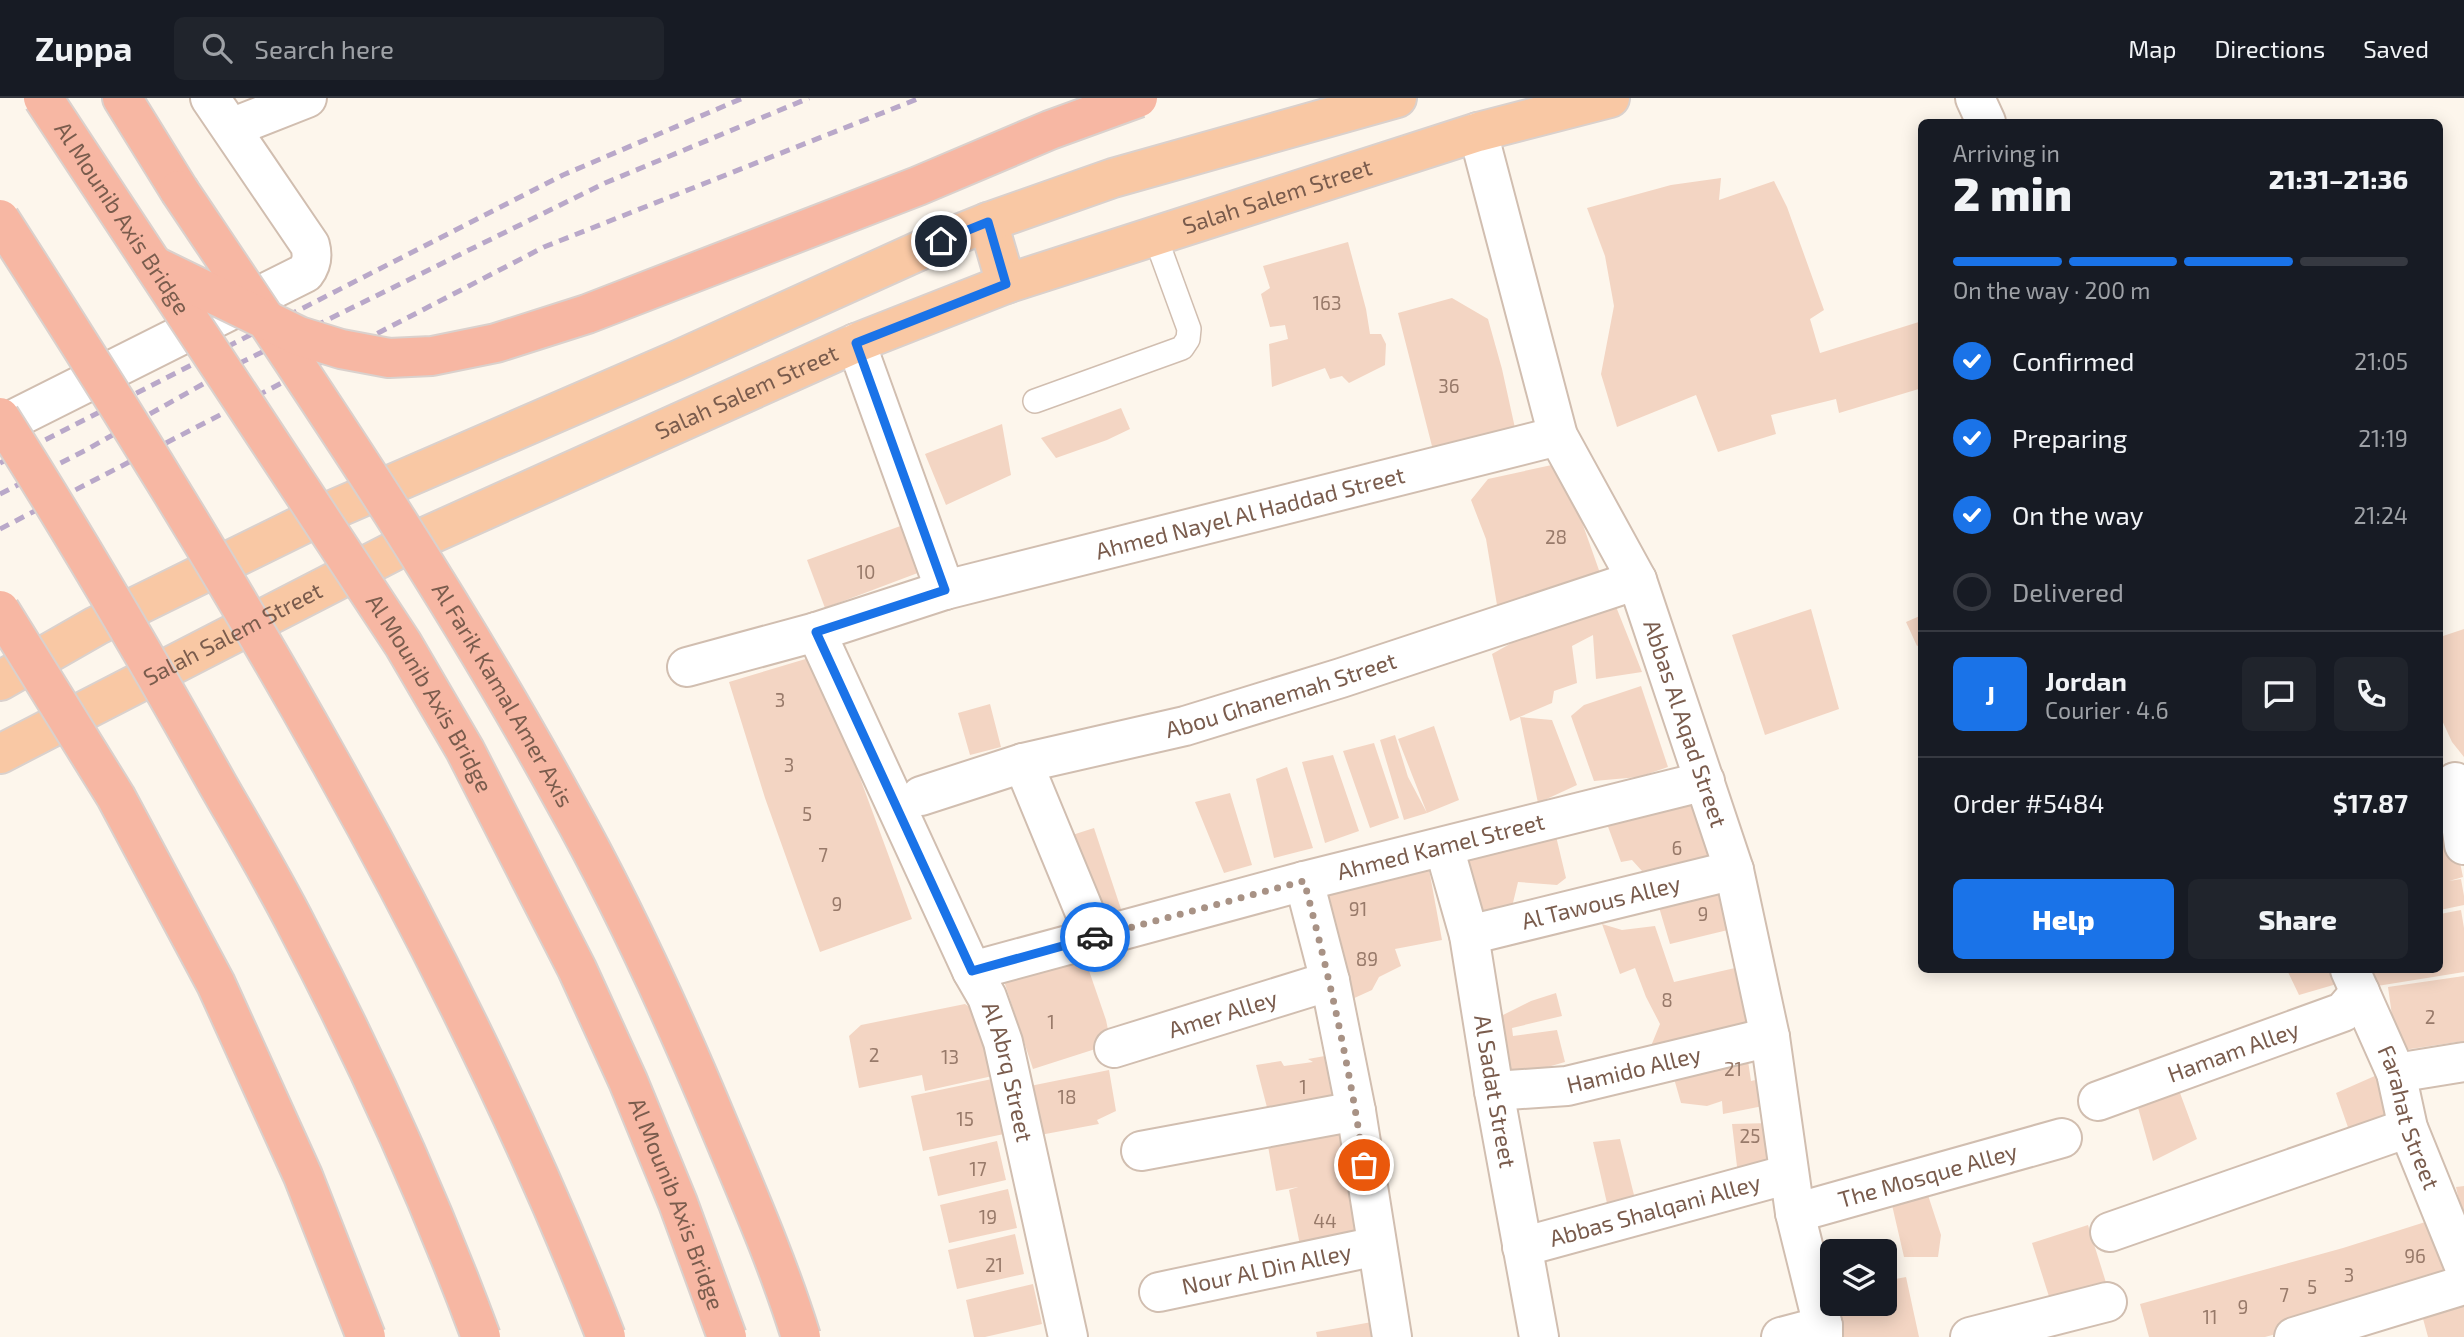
<!DOCTYPE html>
<html lang="en">
<head>
<meta charset="utf-8">
<style>
	:root { --surface:#171b24; --page:#20242c; --text:#f1f3f6; --muted:#9ea1a6; --line:#363941; --accent:#1a73e8 }
	body { margin:0; font-family:"Exo 2",sans-serif; background:var(--page); color:var(--text); height:100vh; display:flex; flex-direction:column; font-size:26px; white-space:nowrap }
	* { box-sizing:border-box; margin:0 }
	p { font-size:23px; color:var(--muted) }
	.icon { flex:none; width:38px; height:38px; fill:none; stroke:currentColor; stroke-width:2; stroke-linecap:round; stroke-linejoin:round }
	.map { position:relative; flex:1; overflow:hidden }
	.sheet { position:absolute; left:1918px; top:21px; width:525px; height:854px; display:flex; flex-direction:column; background:var(--surface); border-radius:10px; box-shadow:0 4px 18px #0003 }
	.sheet>* { flex:none }
	.fabs { position:absolute; left:1820px; top:1141px; display:grid; gap:14px }
	.fabs a { display:grid; place-items:center; width:77px; height:77px; border-radius:10px; background:var(--surface); box-shadow:0 4px 18px #0003; font-size:35px }
	.pin { position:absolute; display:grid; place-items:center; width:60px; height:60px; color:#fff; margin:-30px; border:4px solid #fff; border-radius:50%; box-shadow:0 2px 7px #0007 }
	.courier { position:absolute; display:grid; place-items:center; width:70px; height:70px; margin:-35px; border:5px solid #1a73e8; border-radius:50%; background:#fff; color:#222; box-shadow:0 2px 9px #0007 }
	.head em { font-style:normal; font-weight:800 }
	.head div { display:flex; flex-direction:column-reverse }
	.head { display:flex; align-items:center; justify-content:space-between; height:119px; padding:0 35px }
	h1 { font-size:46px; font-weight:800; line-height:52px }
	.bar { display:grid; grid-template-columns:repeat(4,1fr); gap:10px 7px; align-content:center; height:84px; padding:0 35px }
	.bar i { height:9px; border-radius:5px; background:var(--line) }
	.bar .active { background:var(--accent) }
	.bar p { grid-column:span 4 }
	.line { display:flex; align-items:center; gap:18px; padding:0 35px; border-top:2px solid var(--line) }
	.line div { flex:1 }
	.round { display:grid; place-items:center; flex:none; width:74px; height:74px; border-radius:10px; background:var(--page) }
	ol { padding:0 35px; list-style:none }
	li { display:flex; align-items:center; gap:21px; height:77px }
	li p { margin-inline-start:auto }
	li .icon { padding:7px; border-radius:50%; background:var(--accent); color:#fff; stroke-width:4 }
	li:last-child { color:var(--muted) }
	li i { width:38px; height:38px; border:4px solid var(--line); border-radius:50% }
	.primary-button { display:flex; gap:14px; margin-top:auto; padding:14px 35px }
	.primary-button a { flex:1; height:80px; border-radius:10px; background:var(--accent); color:#fff; font-size:28px; font-weight:800; line-height:80px; text-align:center }
	.primary-button a+a { background:var(--page); color:var(--text) }
	header { display:flex; align-items:center; gap:42px; box-sizing:border-box; height:98px; padding:0 35px; background:var(--surface); border-bottom:2px solid var(--line) }
	header strong { font-size:33px }
	nav { display:flex; gap:38px; margin-inline-start:auto; font-size:24px }
	.search { width:490px; height:63px; background:var(--page); display:flex; align-items:center; gap:18px; box-sizing:border-box; padding:0 24px; border-radius:10px; color:var(--muted); font-size:26px }
	.map>svg:first-child { display:block }
	.building { fill:#f3d5c3 }
	.lines { fill:none; stroke-linecap:round; stroke-linejoin:round }
	.service-casing { stroke:#d1beb0; stroke-width:26 }
	.minor-casing { stroke:#d1beb0; stroke-width:42 }
	.trunk-casing { stroke:#dad1cd; stroke-width:42 }
	.motorway-casing { stroke:#dad1cd; stroke-width:42 }
	.service { stroke:#fff; stroke-width:23 }
	.minor { stroke:#fff; stroke-width:38 }
	.trunk { stroke:#f9c8a4; stroke-width:38 }
	.motorway { stroke:#f7b7a3; stroke-width:38 }
	.rail { stroke:#b9a8c9; stroke-width:5; stroke-dasharray:10 7; stroke-linecap:butt }
	.motorway-bridge-casing { stroke:#dad1cd; stroke-width:42; stroke-linecap:butt }
	.motorway-bridge { stroke:#f7b7a3; stroke-width:38 }
	.done { stroke:#a89285; stroke-width:7; stroke-dasharray:0 12.6 }
	.route { stroke:#1a73e8; stroke-width:9 }
	.labels { text-anchor:middle; stroke-width:5; stroke-linejoin:round; paint-order:stroke }
	.number-label { font-size:19px; fill:#987a6a }
	.street-label { font-size:23px; fill:#7a5c4d; stroke:#fffaf3 }
</style>
</head>
<body>
<header>
<strong>Zuppa</strong>
<div class="search"><svg class="icon" aria-label="search" viewBox="0 0 24 24"><circle cx="10" cy="10" r="6"/><path d="M15 15l6 6"/></svg>Search here</div>
<nav><a>Map</a><a>Directions</a><a>Saved</a></nav>
</header>
<div class="map">
<svg width="2464" height="1239" viewBox="0 0 2464 1239">
	<rect width="100%" height="100%" fill="#fdf6ec"/>
	<path class="building" d="M 1721,80 L 1719,102 L 1774,83 L 1787,109 L 1824,212 L 1810,221 L 1820,255 L 1922,223 L 1922,290 L 1839,315 L 1836,301 L 1771,317 L 1776,336 L 1718,354 L 1696,297 L 1617,329 L 1601,276 L 1614,208 L 1605,158 L 1587,110 L 1671,87 Z
		M 1348,144 L 1366,211 L 1370,236 L 1381,236 L 1386,246 L 1385,267 L 1349,285 L 1342,278 L 1330,281 L 1325,270 L 1272,289 L 1269,246 L 1288,241 L 1285,227 L 1270,229 L 1261,196 L 1270,190 L 1263,168 Z
		M 1452,200 L 1488,221 L 1502,271 L 1515,330 L 1434,356 L 1398,215 Z
		M 1121,310 L 1130,331 L 1107,342 L 1056,360 L 1041,340 Z
		M 1002,326 L 1011,377 L 946,407 L 925,356 Z
		M 1561,365 L 1600,475 L 1498,513 L 1486,441 L 1471,402 L 1488,381 Z
		M 906,426 L 923,473 L 825,510 L 807,462 Z
		M 1609,491 L 1642,574 L 1596,581 L 1593,537 L 1572,548 L 1577,585 L 1554,593 L 1552,605 L 1510,623 L 1492,556 Z
		M 1811,511 L 1839,611 L 1765,637 L 1732,537 Z
		M 1922,517 L 1922,546 L 1917,548 L 1906,524 Z
		M 2464,531 L 2464,659 L 2452,644 L 2440,618 L 2440,539 Z
		M 819,557 L 856,669 L 912,821 L 820,854 L 765,700 L 729,584 Z
		M 1641,588 L 1668,669 L 1639,679 L 1594,683 L 1571,618 L 1584,607 Z
		M 990,606 L 1001,649 L 970,657 L 958,615 Z
		M 1520,619 L 1552,622 L 1577,687 L 1538,705 Z
		M 1434,628 L 1459,702 L 1427,715 L 1404,722 L 1380,642 L 1395,637 L 1408,679 L 1427,715 L 1398,641 Z
		M 1374,645 L 1399,720 L 1370,730 L 1343,653 Z
		M 1333,657 L 1359,733 L 1325,745 L 1302,664 Z
		M 1287,669 L 1313,750 L 1274,760 L 1256,681 Z
		M 1230,695 L 1252,767 L 1224,775 L 1195,704 Z
		M 1696,704 L 1712,765 L 1642,773 L 1632,762 L 1621,764 L 1607,726 Z
		M 2440,706 L 2457,750 L 2463,779 L 2449,783 L 2461,781 L 2464,798 L 2464,807 L 2440,812 Z
		M 1094,730 L 1122,814 L 1096,820 L 1063,740 Z
		M 1555,734 L 1566,780 L 1557,787 L 1518,784 L 1511,813 L 1478,818 L 1465,761 Z
		M 1428,766 L 1442,842 L 1395,851 L 1401,868 L 1379,879 L 1372,892 L 1350,902 L 1315,789 Z
		M 1724,794 L 1732,831 L 1670,846 L 1658,806 Z
		M 2461,812 L 2464,830 L 2464,874 L 2371,889 L 2367,872 L 2440,872 L 2440,816 Z
		M 1602,826 L 1622,832 L 1655,828 L 1674,884 L 1735,870 L 1748,927 L 1651,948 L 1660,926 L 1646,899 L 1635,870 L 1620,876 Z
		M 1084,858 L 1106,922 L 1111,946 L 1033,971 L 1004,883 Z
		M 2287,872 L 2342,872 L 2347,883 L 2299,897 Z
		M 2464,878 L 2464,943 L 2397,953 L 2388,889 Z
		M 1556,895 L 1562,918 L 1512,930 L 1513,938 L 1557,932 L 1565,964 L 1509,980 L 1501,918 L 1531,903 Z
		M 965,906 L 985,920 L 997,977 L 925,993 L 922,977 L 859,990 L 849,938 L 861,927 Z
		M 1746,949 L 1751,983 L 1760,981 L 1763,1008 L 1723,1016 L 1722,1003 L 1707,1008 L 1681,1005 L 1671,970 Z
		M 1336,956 L 1345,1003 L 1270,1021 L 1256,967 L 1281,963 L 1284,968 L 1313,964 L 1308,961 Z
		M 1109,972 L 1116,1013 L 1097,1022 L 1099,1026 L 1040,1037 L 1030,988 Z
		M 2173,976 L 2197,1041 L 2153,1063 L 2135,999 Z
		M 2377,977 L 2393,1016 L 2350,1035 L 2336,995 Z
		M 992,981 L 1004,1036 L 923,1053 L 911,998 Z
		M 1342,1022 L 1366,1139 L 1301,1152 L 1289,1092 L 1298,1089 L 1276,1093 L 1266,1037 Z
		M 1770,1025 L 1774,1069 L 1738,1077 L 1732,1026 Z
		M 1620,1041 L 1636,1105 L 1609,1114 L 1593,1044 Z
		M 997,1043 L 1006,1082 L 938,1098 L 929,1059 Z
		M 2464,1088 L 2464,1120 L 2463,1120 L 2456,1089 Z
		M 1008,1091 L 1017,1130 L 949,1145 L 940,1107 Z
		M 1927,1094 L 1941,1137 L 1938,1159 L 1904,1159 L 1892,1107 Z
		M 2438,1120 L 2459,1180 L 2360,1213 L 2265,1239 L 2149,1239 L 2140,1206 L 2343,1150 Z
		M 2088,1127 L 2108,1191 L 2052,1208 L 2032,1145 Z
		M 1015,1136 L 1024,1176 L 957,1191 L 948,1152 Z
		M 1906,1179 L 1919,1239 L 1843,1239 L 1840,1206 L 1885,1206 L 1885,1183 Z
		M 1033,1186 L 1042,1226 L 985,1239 L 974,1239 L 966,1202 Z
		M 2464,1202 L 2464,1239 L 2428,1239 L 2422,1217 Z
		M 1372,1224 L 1375,1239 L 1317,1239 L 1316,1234 Z"/>
	<g class="lines">
		<defs>
			<path id="service" d="M 1035,303 L 1182,250 L 1188,241 L 1189,231 L 1155,138"/>
			<g id="minor">
				<path d="M 1975,0 L 1986,24"/>
				<path d="M 231,30 L 307,0"/>
				<path id="s1" d="M 1478,34 L 1558,338 L 1637,482 L 1734,772 L 1770,939 L 1795,1115 L 1823,1228 L 1823,1239"/>
				<path d="M 856,245 L 945,492"/>
				<path d="M 0,328 L 305,175 C 312,166 313,158 310,147 L 210,0"/>
				<path id="s2" d="M 816,534 L 972,873 L 987,899 L 1003,944 L 1068,1239"/>
				<path id="s3" d="M 687,569 L 816,534 L 945,492 L 1558,338"/>
				<path d="M 1023,665 L 1095,839"/>
				<path d="M 2455,684 L 2464,747"/>
				<path id="s4" d="M 921,698 L 1023,665 L 1185,628 L 1341,580 L 1637,482"/>
				<path id="s5" d="M 1444,749 L 1469,837 L 1494,993 L 1539,1239"/>
				<path d="M 1304,783 L 1330,883 L 1356,1013 L 1392,1239"/>
				<path id="s6" d="M 1469,837 L 1734,772"/>
				<path id="s7" d="M 2350,872 L 2396,975 L 2408,1030 L 2464,1168"/>
				<path id="s8" d="M 972,873 L 1304,783 L 1705,683"/>
				<path id="s9" d="M 1114,950 L 1330,883"/>
				<path d="M 2396,975 L 2464,964"/>
				<path id="s10" d="M 1494,993 L 1567,988 L 1770,939"/>
				<path id="s11" d="M 2098,1003 L 2343,914 L 2360,894"/>
				<path d="M 1141,1053 L 1356,1013"/>
				<path id="s12" d="M 1795,1115 L 2062,1040"/>
				<path d="M 2110,1134 L 2408,1030"/>
				<path id="s13" d="M 1522,1149 L 1789,1076"/>
				<path id="s14" d="M 1159,1194 L 1377,1148"/>
				<path d="M 1781,1239 L 1823,1228"/>
				<path d="M 1970,1239 L 2107,1204"/>
				<path d="M 2294,1239 L 2464,1187"/>
			</g>
			<g id="trunk">
				<path d="M 988,124 L 1006,186"/>
				<path d="M 0,583 L 96,528 L 330,413 L 678,262 L 941,143 L 988,124 L 1113,80 L 1397,0"/>
				<path id="s15" d="M 0,656 L 398,451 L 856,245 L 1006,186 L 1478,34 L 1610,0"/>
			</g>
			<path id="motorway" d="M 122,0 L 179,92"/>
		</defs>
		<use href="#service" class="service-casing"/>
		<use href="#minor" class="minor-casing"/>
		<use href="#trunk" class="trunk-casing"/>
		<use href="#motorway" class="motorway-casing"/>
		<use href="#service" class="service"/>
		<use href="#minor" class="minor"/>
		<use href="#trunk" class="trunk"/>
		<use href="#motorway" class="motorway"/>
		<path class="rail" d="M 0,365 L 563,77 L 743,0
			M 0,396 L 86,352 L 242,264 L 605,85 L 809,0
			M 0,431 L 544,149 L 920,0"/>
		<defs>
			<g id="motorway-bridge">
				<path id="s16" d="M 43,0 L 403,546 L 465,652 L 577,871 L 628,983 L 678,1105 L 727,1239"/>
				<path id="s17" d="M 179,92 C 313,292 449,492 565,704 C 624,809 674,919 720,1030 C 749,1099 779,1168 801,1239"/>
				<path d="M 0,121 C 229,478 452,843 606,1239"/>
				<path d="M 153,167 L 299,238 L 341,251 L 389,260 L 432,258 L 496,245 L 587,216 L 918,88 L 1050,32 L 1138,0"/>
				<path d="M 0,319 C 76,439 148,562 218,687 C 245,734 273,781 298,830 C 367,962 429,1099 481,1239"/>
				<path d="M 0,512 L 116,699 L 216,886 L 303,1078 L 366,1239"/>
			</g>
		</defs>
		<use href="#motorway-bridge" class="motorway-bridge-casing"/>
		<use href="#motorway-bridge" class="motorway-bridge"/>
	</g>
	<g class="lines">
		<path class="done" d="M 1095,839 L 1304,783 C 1329,877 1350,971 1364,1067"/>
		<path class="route" d="M 941,143 L 988,124 L 1006,186 L 856,245 L 945,492 L 816,534 L 972,873 L 1095,839"/>
	</g>
	<g class="labels">
		<g class="number-label">
			<text x="1327" y="212">163</text>
			<text x="1449" y="295">36</text>
			<text x="1556" y="446">28</text>
			<text x="866" y="481">10</text>
			<text x="780" y="609">3</text>
			<text x="789" y="674">3</text>
			<text x="807" y="723">5</text>
			<text x="1677" y="757">6</text>
			<text x="823" y="764">7</text>
			<text x="837" y="813">9</text>
			<text x="1358" y="818">91</text>
			<text x="1703" y="823">9</text>
			<text x="1367" y="868">89</text>
			<text x="1667" y="909">8</text>
			<text x="2430" y="926">2</text>
			<text x="1051" y="931">1</text>
			<text x="874" y="964">2</text>
			<text x="950" y="966">13</text>
			<text x="1733" y="978">21</text>
			<text x="1303" y="996">1</text>
			<text x="1067" y="1006">18</text>
			<text x="965" y="1028">15</text>
			<text x="1750" y="1045">25</text>
			<text x="978" y="1078">17</text>
			<text x="988" y="1126">19</text>
			<text x="1325" y="1130">44</text>
			<text x="2415" y="1165">96</text>
			<text x="994" y="1174">21</text>
			<text x="2349" y="1184">3</text>
			<text x="2312" y="1196">5</text>
			<text x="2284" y="1204">7</text>
			<text x="2243" y="1216">9</text>
			<text x="2210" y="1226">11</text>
		</g>
		<g class="street-label">
			<text dy="8" stroke="none"><textPath href="#s15" startOffset="1396">Salah Salem Street</textPath></text>
			<text dy="8" stroke="none"><textPath href="#s16" startOffset="144">Al Mounib Axis Bridge</textPath></text>
			<text dy="8" stroke="none"><textPath href="#s15" startOffset="830">Salah Salem Street</textPath></text>
			<text dy="8" stroke="none"><textPath href="#s3" startOffset="584">Ahmed Nayel Al Haddad Street</textPath></text>
			<text dy="8" stroke="none"><textPath href="#s15" startOffset="262">Salah Salem Street</textPath></text>
			<text dy="8" stroke="none"><textPath href="#s16" startOffset="710">Al Mounib Axis Bridge</textPath></text>
			<text dy="8" stroke="none"><textPath href="#s4" startOffset="374">Abou Ghanemah Street</textPath></text>
			<text dy="8" stroke="none"><textPath href="#s17" startOffset="600">Al Farik Kamal Amer Axis</textPath></text>
			<text dy="8" stroke="none"><textPath href="#s1" startOffset="630">Abbas Al Aqad Street</textPath></text>
			<text dy="8" stroke="none"><textPath href="#s8" startOffset="485">Ahmed Kamel Street</textPath></text>
			<text dy="8" stroke="none"><textPath href="#s6" startOffset="136">Al Tawous Alley</textPath></text>
			<text dy="8" stroke="none"><textPath href="#s9" startOffset="114">Amer Alley</textPath></text>
			<text dy="8" stroke="none"><textPath href="#s11" startOffset="144">Hamam Alley</textPath></text>
			<text dy="8" stroke="none"><textPath href="#s10" startOffset="142">Hamido Alley</textPath></text>
			<text dy="8" stroke="none"><textPath href="#s2" startOffset="481">Al Abrq Street</textPath></text>
			<text dy="8" stroke="none"><textPath href="#s5" startOffset="250">Al Sadat Street</textPath></text>
			<text dy="8" stroke="none"><textPath href="#s7" startOffset="159">Farahat Street</textPath></text>
			<text dy="8" stroke="none"><textPath href="#s12" startOffset="138">The Mosque Alley</textPath></text>
			<text dy="8" stroke="none"><textPath href="#s16" startOffset="1278">Al Mounib Axis Bridge</textPath></text>
			<text dy="8" stroke="none"><textPath href="#s13" startOffset="138">Abbas Shalqani Alley</textPath></text>
			<text dy="8" stroke="none"><textPath href="#s14" startOffset="110">Nour Al Din Alley</textPath></text>
		</g>
	</g>
</svg>
<div class="fabs">
<a><svg class="icon" aria-label="layers" viewBox="0 0 24 24"><path d="M12 4l9 5-9 5-9-5zM3 14l9 5 9-5"/></svg></a>
</div>
<div class="pin" style="left:1364px;top:1067px;background:#ea580c"><svg class="icon" aria-label="bag" viewBox="0 0 24 24"><path d="M5 8h14l-1 12H6zM9 8a3 3 0 0 1 6 0"/></svg></div>
<div class="pin" style="left:941px;top:143px;background:#1f2937"><svg class="icon" aria-label="home" viewBox="0 0 24 24"><path d="M3 11l9-7 9 7M6 9v11h12V9"/></svg></div>
<div class="courier" style="left:1095px;top:839px"><svg class="icon" aria-label="car" viewBox="0 0 24 24"><path d="M5 17H2v-5l4-1 3-4h7l3 4 3 1v5h-3M9 17h6M6 11h13"/><circle cx="7" cy="17" r="2"/><circle cx="17" cy="17" r="2"/></svg></div>
<section class="sheet">
<div class="head"><div><h1>2 min</h1><p>Arriving in</p></div><em>21:31–21:36</em></div>
<div class="bar"><i class="active"></i><i class="active"></i><i class="active"></i><i></i><p>On the way · 200 m</p></div>
<ol>
<li><svg class="icon" aria-label="check" viewBox="0 0 24 24"><path d="M5 12l5 5 9-10"/></svg>Confirmed<p>21:05</p></li>
<li><svg class="icon" aria-label="check" viewBox="0 0 24 24"><path d="M5 12l5 5 9-10"/></svg>Preparing<p>21:19</p></li>
<li><svg class="icon" aria-label="check" viewBox="0 0 24 24"><path d="M5 12l5 5 9-10"/></svg>On the way<p>21:24</p></li>
<li><i></i>Delivered</li>
</ol>
<div class="line" style="height:126px"><b class="round" style="background:var(--accent);color:#fff">J</b><div><b>Jordan</b><p>Courier · 4.6</p></div><a class="round"><svg class="icon" aria-label="chat" viewBox="0 0 24 24"><path d="M4 5h16v11H9l-5 4z"/></svg></a><a class="round"><svg class="icon" aria-label="phone" viewBox="0 0 24 24"><path d="M5 4h4l2 5-3 2q2 4 5 5l2-3 5 2v4C11 20 4 13 5 4z"/></svg></a></div>
<div class="line" style="height:91px"><div>Order #5484</div><b>$17.87</b></div>
<div class="primary-button"><a>Help</a><a>Share</a></div>
</section>
</div>
</body>
</html>
